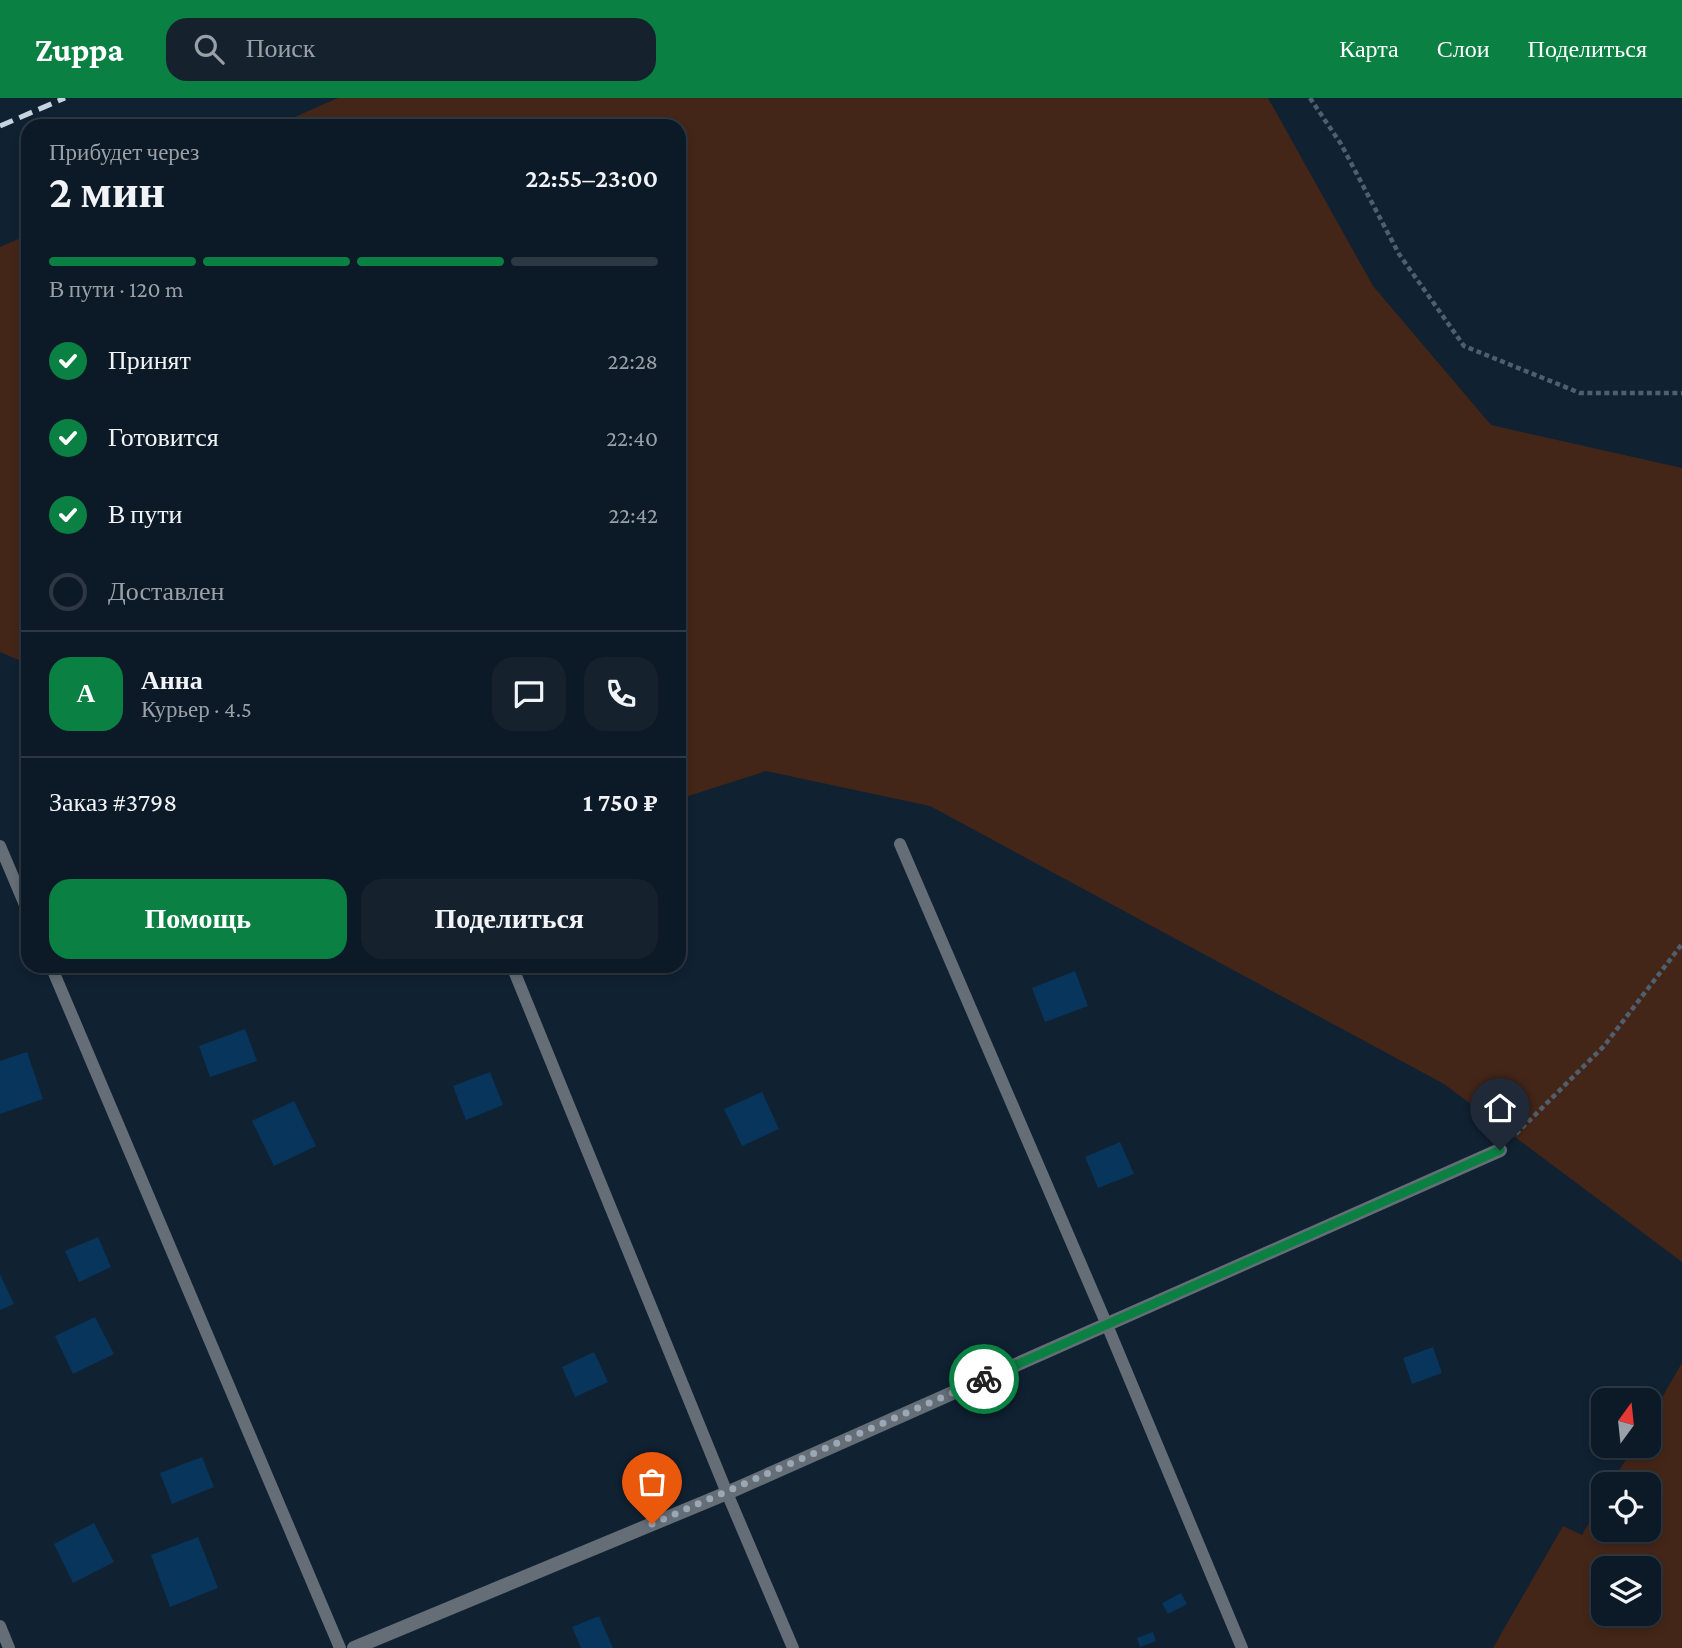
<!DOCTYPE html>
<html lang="ru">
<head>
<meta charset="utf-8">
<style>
	:root { --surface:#0c1926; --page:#15222e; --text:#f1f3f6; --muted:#9aa0a7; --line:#2c3843; --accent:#0b8043 }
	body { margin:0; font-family:"Crimson Pro",serif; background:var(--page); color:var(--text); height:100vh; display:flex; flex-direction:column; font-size:26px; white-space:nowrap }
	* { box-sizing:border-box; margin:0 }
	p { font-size:23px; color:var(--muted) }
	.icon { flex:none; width:38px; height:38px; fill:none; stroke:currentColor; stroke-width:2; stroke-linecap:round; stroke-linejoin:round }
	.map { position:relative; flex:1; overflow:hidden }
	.side { position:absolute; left:21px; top:21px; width:665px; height:854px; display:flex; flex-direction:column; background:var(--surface); border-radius:21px; box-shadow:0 4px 10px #0003,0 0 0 2px var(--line) }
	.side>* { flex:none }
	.needle { width:46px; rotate:15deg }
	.controls { position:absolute; left:1591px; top:1290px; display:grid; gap:14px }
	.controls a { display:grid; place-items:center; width:70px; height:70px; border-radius:14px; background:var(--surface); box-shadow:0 4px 10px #0003,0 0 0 2px var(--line); font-size:35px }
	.pin { position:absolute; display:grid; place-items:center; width:60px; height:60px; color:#fff; margin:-72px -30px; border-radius:50% 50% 50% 0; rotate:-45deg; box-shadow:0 0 7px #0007 }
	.pin .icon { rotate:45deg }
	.courier { position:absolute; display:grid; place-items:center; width:70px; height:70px; margin:-35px; border:5px solid #0b8043; border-radius:50%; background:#fff; color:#222; box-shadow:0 2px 9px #0007 }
	.summary em { font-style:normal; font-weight:600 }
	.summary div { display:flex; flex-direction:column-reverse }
	.summary { display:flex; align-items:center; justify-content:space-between; height:119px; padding:0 28px }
	h1 { font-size:46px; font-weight:600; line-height:52px }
	.bar { display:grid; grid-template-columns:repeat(4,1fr); gap:10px 7px; align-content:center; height:84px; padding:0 28px }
	.bar i { height:9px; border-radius:5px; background:var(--line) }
	.bar .active { background:var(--accent) }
	.bar p { grid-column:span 4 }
	.line { display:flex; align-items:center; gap:18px; padding:0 28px; border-top:2px solid var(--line) }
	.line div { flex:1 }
	.round { display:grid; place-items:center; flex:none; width:74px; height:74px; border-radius:21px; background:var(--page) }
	ol { padding:0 28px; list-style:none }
	li { display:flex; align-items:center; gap:21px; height:77px }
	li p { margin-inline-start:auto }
	li .icon { padding:7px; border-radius:50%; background:var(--accent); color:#fff; stroke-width:4 }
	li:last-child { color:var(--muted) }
	li i { width:38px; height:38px; border:4px solid var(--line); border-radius:50% }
	.button { display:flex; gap:14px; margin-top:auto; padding:14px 28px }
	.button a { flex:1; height:80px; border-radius:21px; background:var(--accent); color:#fff; font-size:28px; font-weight:600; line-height:80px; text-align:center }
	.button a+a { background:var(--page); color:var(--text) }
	header { display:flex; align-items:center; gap:42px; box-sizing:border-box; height:98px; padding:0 35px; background:var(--accent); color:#fff }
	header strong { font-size:33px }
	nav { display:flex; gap:38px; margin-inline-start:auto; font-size:24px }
	.search { width:490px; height:63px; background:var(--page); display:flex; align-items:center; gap:18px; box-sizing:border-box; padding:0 24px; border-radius:21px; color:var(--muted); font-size:26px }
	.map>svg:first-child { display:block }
	.green { fill:#442618; fill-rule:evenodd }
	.building { fill:#08355b }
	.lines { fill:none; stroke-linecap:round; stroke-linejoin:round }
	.path { stroke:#505f6f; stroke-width:4.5; stroke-dasharray:5 3.5; stroke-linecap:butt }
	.lane { stroke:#656e77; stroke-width:12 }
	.street { stroke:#656e77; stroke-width:14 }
	.rail { stroke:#c7d3df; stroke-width:5; stroke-dasharray:14 7; stroke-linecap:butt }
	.done { stroke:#9aa7b5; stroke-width:7; stroke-dasharray:0 12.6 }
	.route { stroke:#0b8043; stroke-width:9 }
</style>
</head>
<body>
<header>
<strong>Zuppa</strong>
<div class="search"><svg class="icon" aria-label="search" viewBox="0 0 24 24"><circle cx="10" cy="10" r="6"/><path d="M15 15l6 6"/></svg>Поиск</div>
<nav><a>Карта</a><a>Слои</a><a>Поделиться</a></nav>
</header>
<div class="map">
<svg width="1682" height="1550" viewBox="0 0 1682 1550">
	<rect width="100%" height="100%" fill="#102132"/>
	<path class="green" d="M 338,0 L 1268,0 L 1373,188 L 1491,327 L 1682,370 L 1682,1164 L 1444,986 L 930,708 L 766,673 L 679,701 L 679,28 L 274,28 Z
		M 28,137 L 28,566 L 0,554 L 0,149 Z
		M 1682,1265 L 1682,1550 L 1493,1550 L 1563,1428 L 1582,1437 L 1603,1400 L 1603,1432 L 1648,1432 L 1648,1386 L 1611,1386 L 1634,1348 L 1648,1348 L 1649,1322 ZM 1603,1470 L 1648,1470 L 1648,1516 L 1603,1516 Z"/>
	<path class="building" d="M 1075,873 L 1088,908 L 1045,924 L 1032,890 Z
		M 245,931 L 257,963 L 210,979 L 199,948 Z
		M 27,954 L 43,1001 L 0,1016 L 0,963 Z
		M 490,974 L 503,1007 L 466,1022 L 453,988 Z
		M 762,994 L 779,1031 L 742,1048 L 724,1011 Z
		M 294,1003 L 316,1048 L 274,1068 L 252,1023 Z
		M 1120,1044 L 1134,1076 L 1098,1090 L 1085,1059 Z
		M 98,1139 L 111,1169 L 79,1184 L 65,1153 Z
		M 0,1176 L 14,1206 L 0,1212 Z
		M 95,1219 L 114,1256 L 73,1276 L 55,1238 Z
		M 1433,1249 L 1442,1275 L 1412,1286 L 1403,1260 Z
		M 594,1254 L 608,1284 L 575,1299 L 562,1269 Z
		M 202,1359 L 214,1389 L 172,1406 L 160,1375 Z
		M 94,1425 L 114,1464 L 73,1485 L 54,1446 Z
		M 198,1439 L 218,1490 L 170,1509 L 151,1457 Z
		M 1181,1495 L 1187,1506 L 1168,1516 L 1162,1505 Z
		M 599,1518 L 613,1550 L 581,1550 L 572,1529 Z
		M 1153,1534 L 1156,1543 L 1140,1549 L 1137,1540 Z"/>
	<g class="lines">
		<path class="path" d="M 1310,0 L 1341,46 L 1399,156 L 1464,248 L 1580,295 L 1682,295
			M 1516,1036 L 1604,948 L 1682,846"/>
		<path class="lane" d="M 900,746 L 1107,1227 L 1242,1550
			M 0,748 L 28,814
			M 51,868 L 340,1550
			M 512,868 L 727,1395 L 793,1550
			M 0,1528 L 9,1550"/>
		<path class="street" d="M 354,1550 L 727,1395 L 1500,1052"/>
		<path class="rail" d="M 0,28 L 65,0"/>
	</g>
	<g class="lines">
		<path class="done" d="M 652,1426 L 984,1281"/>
		<path class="route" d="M 984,1281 L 1500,1052"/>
	</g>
</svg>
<div class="controls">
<a><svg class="needle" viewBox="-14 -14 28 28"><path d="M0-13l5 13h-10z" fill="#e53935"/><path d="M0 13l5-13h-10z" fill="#9aa0a7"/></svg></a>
<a><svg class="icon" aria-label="locate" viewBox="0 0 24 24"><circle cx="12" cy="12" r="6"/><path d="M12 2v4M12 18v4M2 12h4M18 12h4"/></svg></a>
<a><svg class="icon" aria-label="layers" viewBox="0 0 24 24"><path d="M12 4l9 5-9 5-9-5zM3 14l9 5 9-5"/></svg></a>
</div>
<div class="pin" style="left:652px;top:1426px;background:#ea580c"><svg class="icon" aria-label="bag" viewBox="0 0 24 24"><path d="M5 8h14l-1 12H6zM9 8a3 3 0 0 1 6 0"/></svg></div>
<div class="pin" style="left:1500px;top:1052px;background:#1f2937"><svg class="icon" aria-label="home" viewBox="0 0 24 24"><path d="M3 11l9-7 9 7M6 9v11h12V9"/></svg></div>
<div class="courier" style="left:984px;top:1281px"><svg class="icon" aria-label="bike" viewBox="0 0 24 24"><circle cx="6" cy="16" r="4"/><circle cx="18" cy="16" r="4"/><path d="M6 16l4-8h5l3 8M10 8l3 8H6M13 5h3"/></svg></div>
<section class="side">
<div class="summary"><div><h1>2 мин</h1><p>Прибудет через</p></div><em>22:55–23:00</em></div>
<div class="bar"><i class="active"></i><i class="active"></i><i class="active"></i><i></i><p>В пути · 120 m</p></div>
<ol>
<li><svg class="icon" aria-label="check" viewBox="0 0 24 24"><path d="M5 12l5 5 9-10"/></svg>Принят<p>22:28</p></li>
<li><svg class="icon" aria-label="check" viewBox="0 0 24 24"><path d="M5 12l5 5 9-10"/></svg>Готовится<p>22:40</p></li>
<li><svg class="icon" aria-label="check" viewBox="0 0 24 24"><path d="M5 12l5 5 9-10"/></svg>В пути<p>22:42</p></li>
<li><i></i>Доставлен</li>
</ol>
<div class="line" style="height:126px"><b class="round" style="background:var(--accent);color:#fff">А</b><div><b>Анна</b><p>Курьер · 4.5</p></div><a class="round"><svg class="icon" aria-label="chat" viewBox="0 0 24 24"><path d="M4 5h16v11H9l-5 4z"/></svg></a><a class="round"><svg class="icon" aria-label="phone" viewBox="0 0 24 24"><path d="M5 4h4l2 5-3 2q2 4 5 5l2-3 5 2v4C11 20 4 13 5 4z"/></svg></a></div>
<div class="line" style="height:91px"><div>Заказ #3798</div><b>1 750 ₽</b></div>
<div class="button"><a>Помощь</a><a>Поделиться</a></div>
</section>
</div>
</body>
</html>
